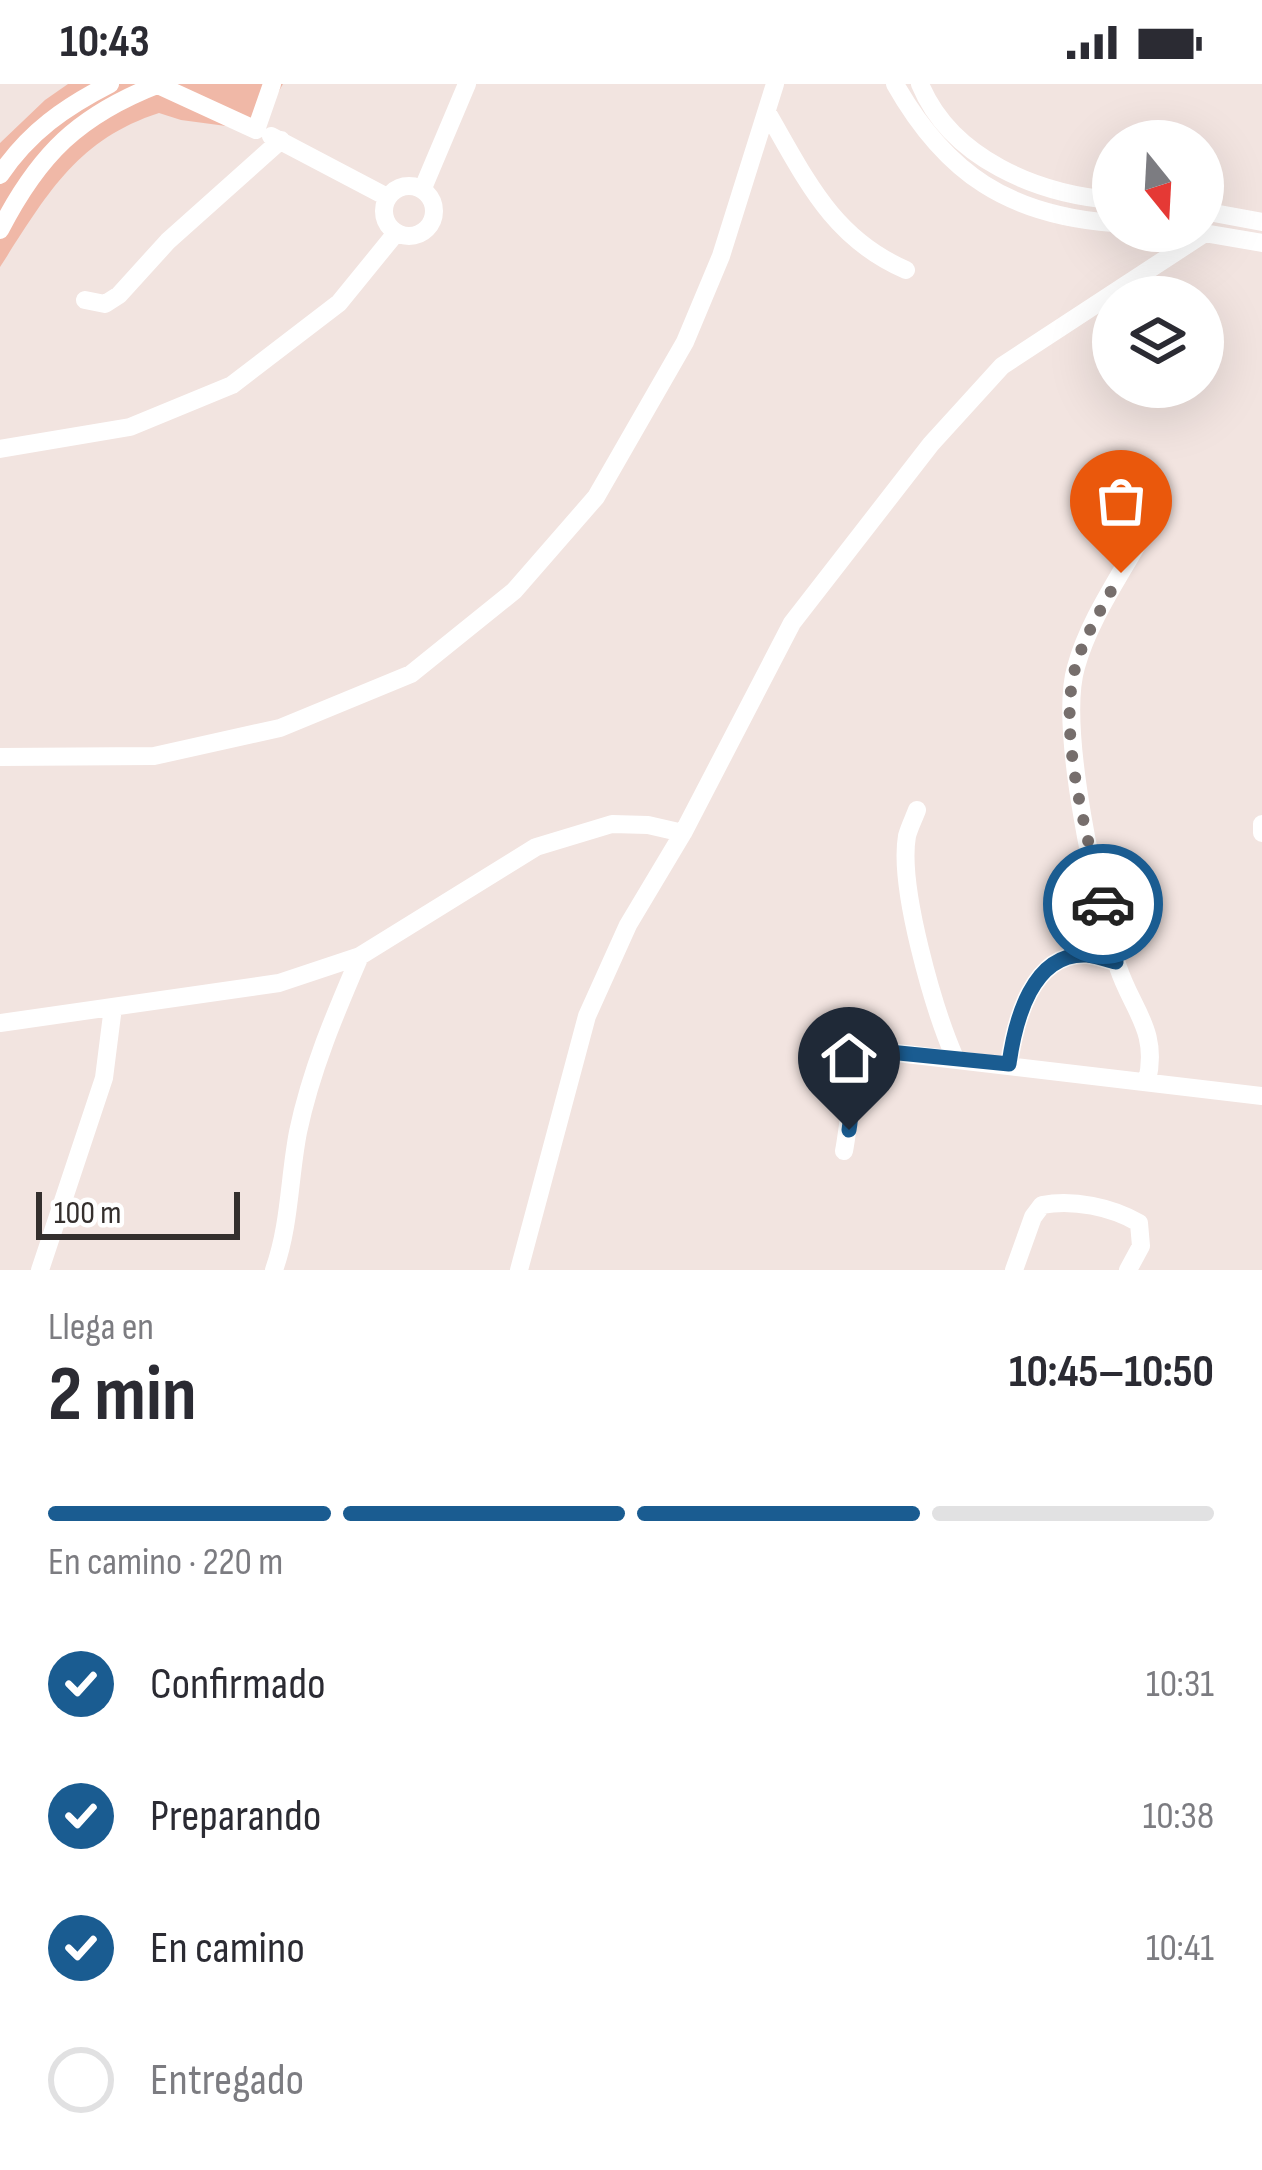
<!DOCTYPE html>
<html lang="es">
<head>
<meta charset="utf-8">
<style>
	:root { --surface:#fff; --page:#f2f2f3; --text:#2b2b33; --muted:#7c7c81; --line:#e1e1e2; --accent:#1a5c91 }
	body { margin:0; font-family:"Sofia Sans Condensed",sans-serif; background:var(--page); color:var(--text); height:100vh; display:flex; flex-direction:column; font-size:45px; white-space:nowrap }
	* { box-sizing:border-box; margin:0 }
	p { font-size:39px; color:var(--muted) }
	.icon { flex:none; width:66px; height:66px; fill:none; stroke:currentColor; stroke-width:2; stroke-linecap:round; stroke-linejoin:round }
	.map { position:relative; height:1186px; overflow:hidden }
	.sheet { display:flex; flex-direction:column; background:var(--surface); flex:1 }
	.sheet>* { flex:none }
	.needle { width:78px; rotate:162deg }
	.fabs { position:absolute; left:1092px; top:36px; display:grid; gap:24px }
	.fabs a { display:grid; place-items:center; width:132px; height:132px; border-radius:50%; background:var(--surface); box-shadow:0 12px 48px #0002; font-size:60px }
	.scale { position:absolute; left:36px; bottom:30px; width:204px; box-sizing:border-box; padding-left:12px; border:6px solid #342f2d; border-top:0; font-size:33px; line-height:42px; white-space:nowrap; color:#342f2d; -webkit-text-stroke:9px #fff; paint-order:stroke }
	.pin { position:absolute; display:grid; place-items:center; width:102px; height:102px; color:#fff; margin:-123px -51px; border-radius:50% 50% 50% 0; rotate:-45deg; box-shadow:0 0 12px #0007 }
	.pin .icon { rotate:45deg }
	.courier { position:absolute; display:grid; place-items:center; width:120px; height:120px; margin:-60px; border:9px solid #1a5c91; border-radius:50%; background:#fff; color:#222; box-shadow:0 3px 15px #0007 }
	.headline em { font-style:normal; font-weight:700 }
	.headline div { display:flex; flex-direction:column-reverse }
	.headline { display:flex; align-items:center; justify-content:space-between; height:204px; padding:0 48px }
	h1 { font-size:78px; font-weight:700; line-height:90px }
	.bar { display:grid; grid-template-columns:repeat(4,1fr); gap:18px 12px; align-content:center; height:144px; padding:0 48px }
	.bar i { height:15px; border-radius:9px; background:var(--line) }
	.bar .current { background:var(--accent) }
	.bar p { grid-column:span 4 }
	ol { padding:0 48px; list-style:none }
	li { display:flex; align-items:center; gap:36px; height:132px }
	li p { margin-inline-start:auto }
	li .icon { padding:12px; border-radius:50%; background:var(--accent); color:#fff; stroke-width:4 }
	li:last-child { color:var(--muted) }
	li i { width:66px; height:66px; border:6px solid var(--line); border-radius:50% }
	.status { display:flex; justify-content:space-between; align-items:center; height:84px; padding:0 60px; background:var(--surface); direction:ltr }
	.status svg { height:33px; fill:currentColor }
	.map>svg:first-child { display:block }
	.green { fill:#f0b8a7 }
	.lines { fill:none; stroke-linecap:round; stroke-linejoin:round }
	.minor { stroke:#fff; stroke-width:18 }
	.done { stroke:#766e6c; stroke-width:12; stroke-dasharray:0 21.6 }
	.route { stroke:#1a5c91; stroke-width:15 }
</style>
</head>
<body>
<div class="status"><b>10:43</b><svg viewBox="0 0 49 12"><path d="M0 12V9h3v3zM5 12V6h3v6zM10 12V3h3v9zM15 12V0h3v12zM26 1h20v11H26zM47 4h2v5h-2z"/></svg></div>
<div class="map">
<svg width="1262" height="1186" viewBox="0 0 1262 1186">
	<rect width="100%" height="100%" fill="#f2e4e0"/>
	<path class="green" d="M 68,0 L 283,0 L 256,46 L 181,36 L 159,29 C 75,56 45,114 0,183 L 0,59 L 45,16 Z"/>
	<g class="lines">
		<path class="minor" d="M 156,0 L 256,46 L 272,0
			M 895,0 C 946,90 1009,131 1113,139
			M 920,0 C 951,75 1038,110 1113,116
			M 767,28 C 806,95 832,154 906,186
			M 271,52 L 387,113
			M 0,91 C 29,48 65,23 110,0
			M384 127a25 25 0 1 1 50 0a25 25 0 1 1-50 0Z
			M 423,104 L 467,0
			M 1203,127 L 1262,138
			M 0,146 C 39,70 79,31 159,0
			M 1198,148 L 1262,159
			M 85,216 L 105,220 L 119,211 L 168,157 L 281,56
			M 0,365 L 130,343 L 232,301 L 339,219 L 396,149
			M 1138,459 C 1116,498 1088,539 1076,583 C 1058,644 1097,820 1118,883 C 1132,926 1159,946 1147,997
			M 0,673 L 154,672 L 280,644 L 411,590 L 514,507 L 596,413 L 685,258 L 721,172 L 775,0
			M 917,726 C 914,734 909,744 907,752 C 898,803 934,926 955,974
			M 1262,740 L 1262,749
			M 0,939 L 279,899 L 360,872 L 536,763 L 612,740 L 648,741 L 683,749
			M 1009,980 C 1015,937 1032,868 1087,871 C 1097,872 1107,876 1116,878
			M 844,1067 C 851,1032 849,978 889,968 L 1262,1012
			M 40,1186 L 104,994 L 113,923
			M 274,1186 C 290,1141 289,1095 298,1048 C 311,986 335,930 360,872
			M 519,1186 L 587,932 L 628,841 L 683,749 L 792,539 L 931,360 L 1002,282 L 1205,149
			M 1014,1186 L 1033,1133 L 1042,1121 C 1073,1115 1112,1123 1139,1139 L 1141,1162 L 1128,1186"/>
	</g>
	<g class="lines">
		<path class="done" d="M 1103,820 C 1088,752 1056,649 1076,581 C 1086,548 1105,519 1121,489"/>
		<path class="route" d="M 849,1046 C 854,1014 853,977 889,968 L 1009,980 C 1015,937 1032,868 1087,871 C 1097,872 1107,876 1116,878 L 1103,820"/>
	</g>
</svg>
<div class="fabs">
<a><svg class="needle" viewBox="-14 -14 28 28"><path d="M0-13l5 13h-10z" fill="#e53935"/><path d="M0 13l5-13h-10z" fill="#7c7c81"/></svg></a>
<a><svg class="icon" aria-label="layers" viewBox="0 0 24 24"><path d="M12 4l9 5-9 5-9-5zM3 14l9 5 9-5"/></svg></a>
</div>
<div class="scale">100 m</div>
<div class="pin" style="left:1121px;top:489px;background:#ea580c"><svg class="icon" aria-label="bag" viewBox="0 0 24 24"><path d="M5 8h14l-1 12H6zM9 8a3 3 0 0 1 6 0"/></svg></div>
<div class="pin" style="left:849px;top:1046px;background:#1f2937"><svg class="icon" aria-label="home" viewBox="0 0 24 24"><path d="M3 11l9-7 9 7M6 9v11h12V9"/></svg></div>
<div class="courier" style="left:1103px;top:820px"><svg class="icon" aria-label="car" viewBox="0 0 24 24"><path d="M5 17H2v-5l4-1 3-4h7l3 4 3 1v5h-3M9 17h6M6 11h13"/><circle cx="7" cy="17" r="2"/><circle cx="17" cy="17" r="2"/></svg></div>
</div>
<section class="sheet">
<div class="headline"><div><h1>2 min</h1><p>Llega en</p></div><em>10:45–10:50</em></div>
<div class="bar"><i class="current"></i><i class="current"></i><i class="current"></i><i></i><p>En camino · 220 m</p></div>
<ol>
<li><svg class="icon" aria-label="check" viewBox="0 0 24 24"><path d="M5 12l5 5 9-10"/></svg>Confirmado<p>10:31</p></li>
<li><svg class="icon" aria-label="check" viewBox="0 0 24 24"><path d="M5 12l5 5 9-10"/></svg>Preparando<p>10:38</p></li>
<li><svg class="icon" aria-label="check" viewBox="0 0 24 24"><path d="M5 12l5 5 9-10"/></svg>En camino<p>10:41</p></li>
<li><i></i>Entregado</li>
</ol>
</section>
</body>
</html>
